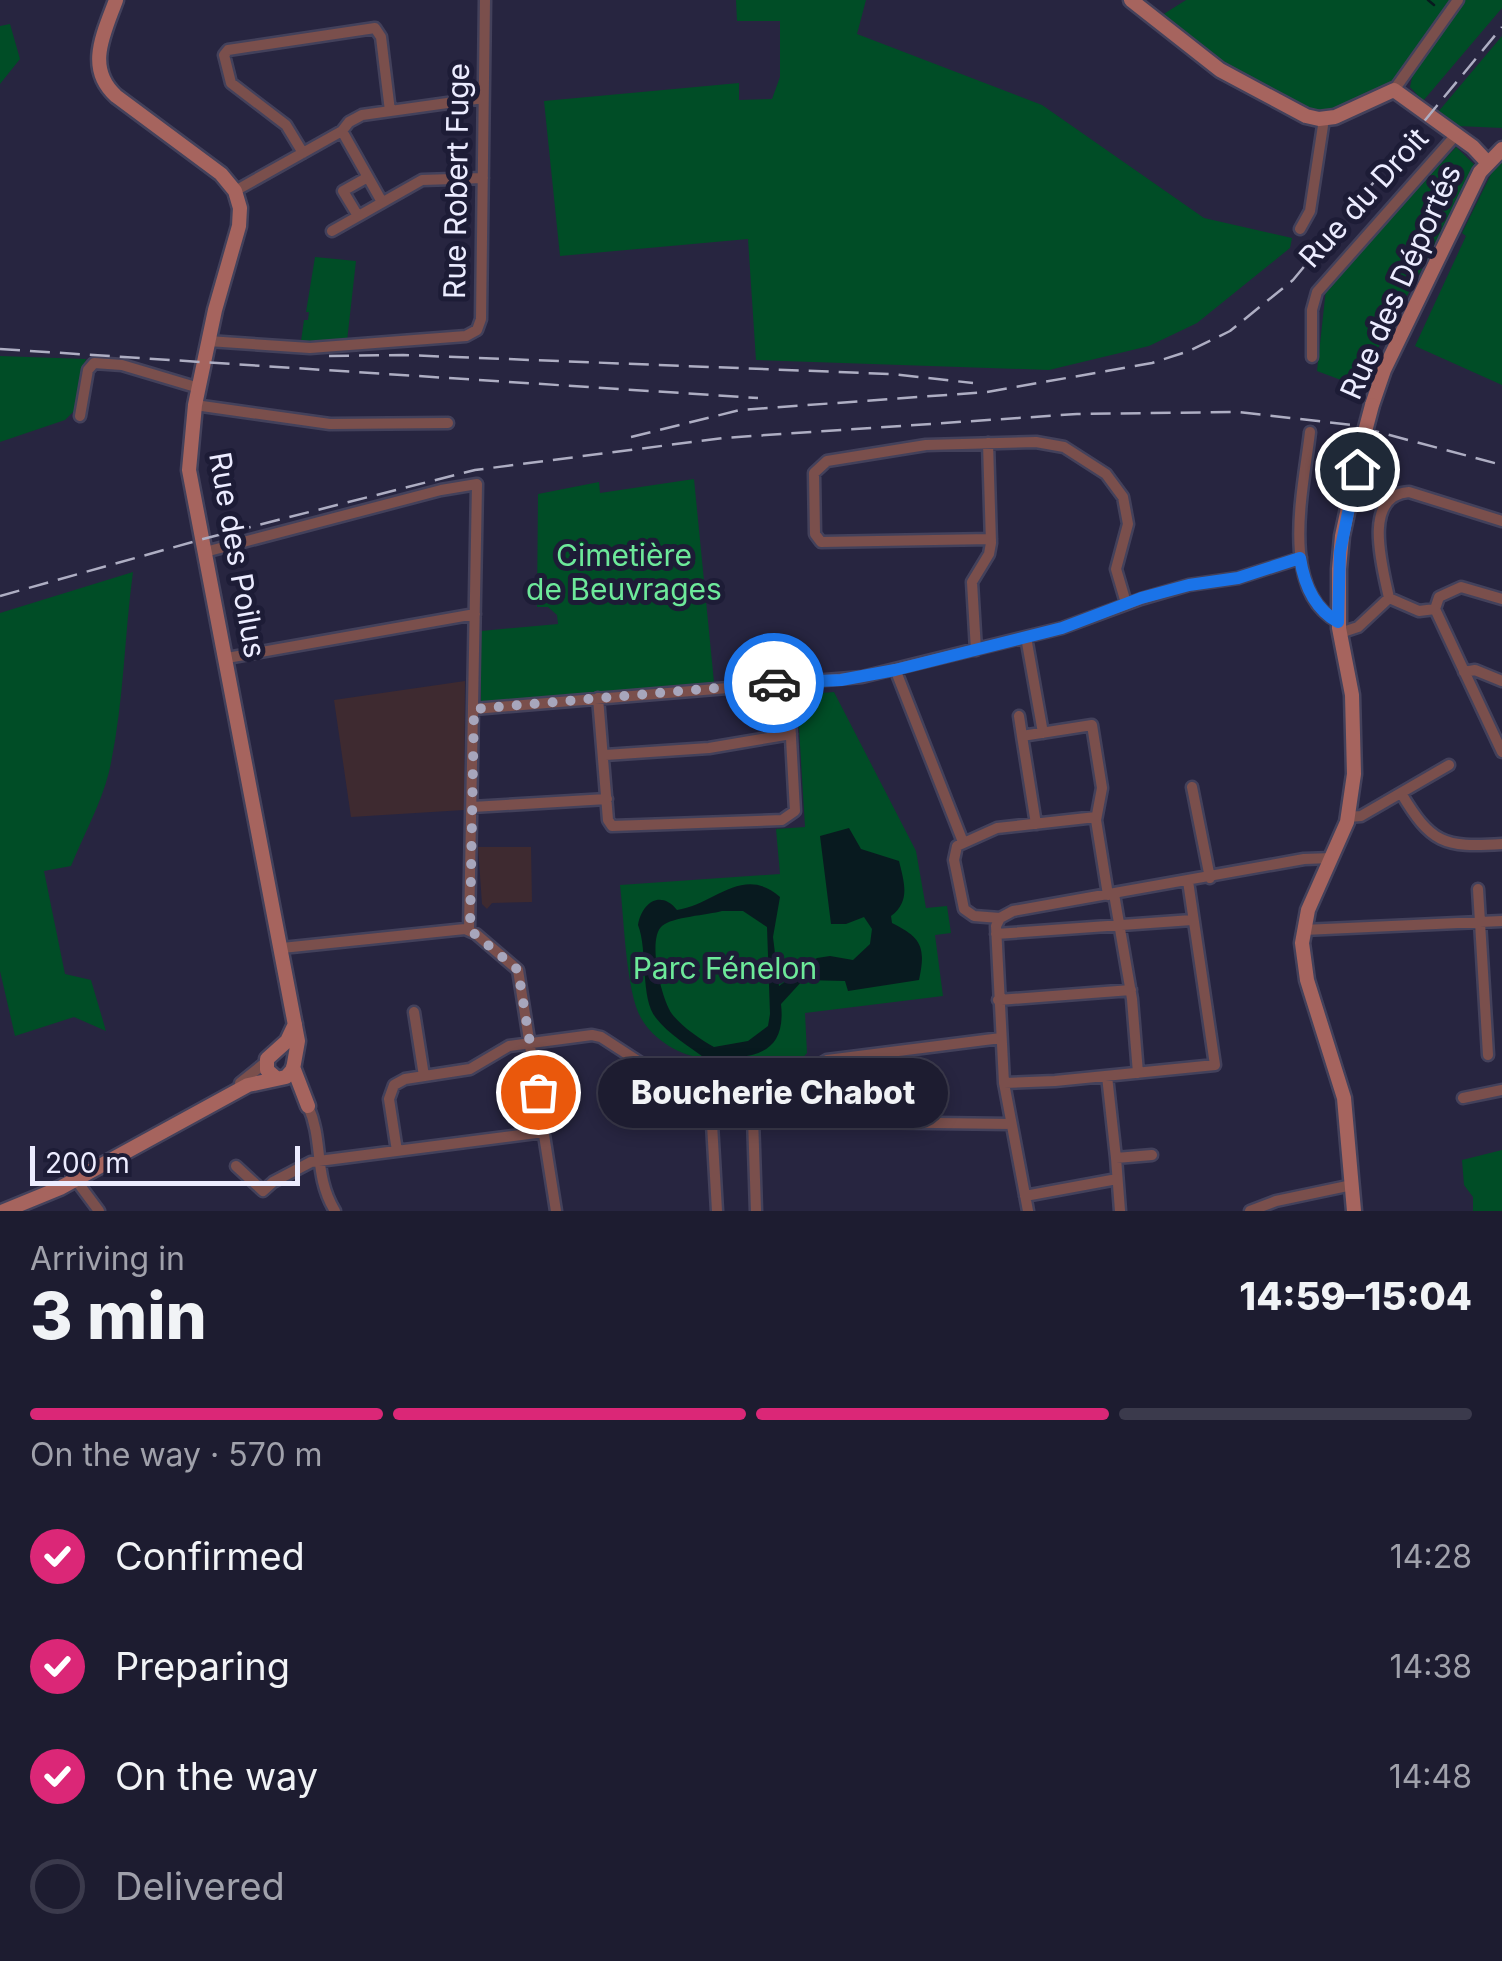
<!DOCTYPE html>
<html lang="en">
<head>
<meta charset="utf-8">
<style>
	:root { --surface:#1d1c30; --page:#2a293c; --text:#f1f3f6; --muted:#a0a1ab; --line:#3b3a4c; --accent:#db2777 }
	body { margin:0; font-family:Inter,sans-serif; background:var(--page); color:var(--text); height:100vh; display:flex; flex-direction:column; font-size:38px; white-space:nowrap }
	* { box-sizing:border-box; margin:0 }
	p { font-size:32px; color:var(--muted) }
	.icon { flex:none; width:55px; height:55px; fill:none; stroke:currentColor; stroke-width:2; stroke-linecap:round; stroke-linejoin:round }
	.map { position:relative; height:1211px; overflow:hidden }
	.sheet { display:flex; flex-direction:column; background:var(--surface); flex:1 }
	.sheet>* { flex:none }
	.scale { position:absolute; left:30px; bottom:25px; width:270px; box-sizing:border-box; padding-left:10px; border:5px solid #ececff; border-top:0; font-size:28px; line-height:35px; white-space:nowrap; color:#ececff; -webkit-text-stroke:8px #1d1c36; paint-order:stroke }
	.pin { position:absolute; display:grid; place-items:center; width:85px; height:85px; color:#fff; margin:-42px; border:5px solid #fff; border-radius:50%; box-shadow:0 2px 10px #0007 }
	.courier { position:absolute; display:grid; place-items:center; width:100px; height:100px; margin:-50px; border:8px solid #1a73e8; border-radius:50%; background:#fff; color:#222; box-shadow:0 2px 12px #0007 }
	.bubble { position:absolute; height:70px; border-radius:35px; background:var(--surface); box-shadow:0 5px 15px #0003,0 0 0 2px var(--line); font-size:32px; font-weight:800; line-height:70px; text-align:center }
	.overview em { font-style:normal; font-weight:800 }
	.overview div { display:flex; flex-direction:column-reverse }
	.overview { display:flex; align-items:center; justify-content:space-between; height:170px; padding:0 30px }
	h1 { font-size:65px; font-weight:800; line-height:75px }
	.bar { display:grid; grid-template-columns:repeat(4,1fr); gap:15px 10px; align-content:center; height:120px; padding:0 30px }
	.bar i { height:12px; border-radius:8px; background:var(--line) }
	.bar .selected { background:var(--accent) }
	.bar p { grid-column:span 4 }
	ol { padding:0 30px; list-style:none }
	li { display:flex; align-items:center; gap:30px; height:110px }
	li p { margin-inline-start:auto }
	li .icon { padding:10px; border-radius:50%; background:var(--accent); color:#fff; stroke-width:4 }
	li:last-child { color:var(--muted) }
	li i { width:55px; height:55px; border:5px solid var(--line); border-radius:50% }
	.map>svg:first-child { display:block }
	.education { fill:#3e2a30 }
	.green { fill:#004d26 }
	.water { fill:#081a1f; fill-rule:evenodd }
	.lines { fill:none; stroke-linecap:round; stroke-linejoin:round }
	.stream { stroke:#081a1f; stroke-width:2.5 }
	.street-casing { stroke:#43415b; stroke-width:15 }
	.secondary-casing { stroke:#43415b; stroke-width:19 }
	.street { stroke:#7a4f4c; stroke-width:10 }
	.secondary { stroke:#a6645e; stroke-width:14 }
	.rail { stroke:#aeaec3; stroke-width:2.5; stroke-dasharray:20 10; stroke-linecap:butt }
	.secondary-bridge-casing { stroke:#43415b; stroke-width:19; stroke-linecap:butt }
	.secondary-bridge { stroke:#a6645e; stroke-width:14 }
	.done { stroke:#a7a6bc; stroke-width:10; stroke-dasharray:0 18 }
	.route { stroke:#1a73e8; stroke-width:12 }
	.labels { text-anchor:middle; stroke-width:10; stroke-linejoin:round; paint-order:stroke }
	.street-label { font-size:30px; fill:#ececff; stroke:#1d1c36 }
	.park-label { font-size:30px; fill:#6de99a; stroke:#1d1c36 }
</style>
</head>
<body>
<div class="map">
<svg width="1502" height="1211" viewBox="0 0 1502 1211">
	<rect width="100%" height="100%" fill="#272540"/>
	<path class="education" d="M 465,681 L 464,810 L 351,817 L 334,700 Z
		M 478,847 L 531,847 L 532,902 L 492,903 L 487,909 L 482,904 Z"/>
	<path class="green" d="M 736,0 L 866,0 L 857,34 L 1042,105 L 1204,218 L 1292,238 L 1290,248 L 1197,323 L 1149,346 L 1049,370 L 756,360 L 748,239 L 560,256 L 544,101 L 739,83 L 739,100 L 772,99 L 780,77 L 780,21 L 737,21 Z
		M 1186,0 L 1450,0 L 1388,87 L 1342,109 L 1315,114 L 1234,74 L 1159,17 Z
		M 1465,0 L 1502,0 L 1502,8 L 1423,101 L 1410,87 L 1413,73 Z
		M 10,24 L 20,59 L 0,84 L 0,26 Z
		M 1502,36 L 1502,128 L 1458,126 L 1438,112 Z
		M 1456,147 L 1478,168 L 1357,386 L 1317,371 L 1326,289 Z
		M 1502,163 L 1502,385 L 1415,346 L 1466,236 L 1462,233 L 1494,168 Z
		M 315,257 L 356,261 L 347,341 L 301,341 L 304,320 L 308,320 L 309,312 L 306,312 Z
		M 0,356 L 86,359 L 75,410 L 65,420 L 0,442 Z
		M 694,479 L 714,682 L 481,702 L 481,631 L 558,624 L 557,615 L 548,607 L 537,607 L 538,494 L 599,482 L 600,493 Z
		M 133,572 C 124,638 124,706 109,772 C 101,804 83,836 71,866 L 44,871 L 65,974 L 91,980 L 106,1031 L 74,1017 L 15,1036 L 0,971 L 0,613 Z
		M 834,692 L 916,851 L 926,908 L 947,906 L 951,933 L 935,935 L 943,996 L 805,1013 L 807,1053 L 793,1068 L 707,1075 L 705,1058 C 682,1057 653,1040 641,1018 C 626,992 624,918 620,885 L 780,874 L 776,829 L 805,827 L 797,695 Z
		M 1502,1150 L 1502,1211 L 1473,1211 L 1473,1197 L 1464,1185 L 1462,1160 Z"/>
	<path class="water" d="M 849,828 L 861,849 L 899,861 C 904,882 911,901 891,916 L 892,923 C 922,938 926,947 919,980 L 848,991 L 845,981 L 803,980 L 781,1004 C 787,1058 749,1058 706,1059 C 690,1047 668,1034 656,1018 C 640,999 648,950 638,925 C 642,902 661,890 677,910 C 714,905 743,864 780,897 L 773,937 L 779,986 L 817,958 L 830,956 L 853,960 L 870,944 L 872,929 L 864,917 L 846,924 L 831,924 L 820,836 ZM 722,911 L 743,911 L 767,927 L 770,1014 L 768,1026 L 748,1041 L 714,1047 C 701,1040 681,1026 672,1014 C 661,998 647,939 662,926 C 672,917 708,915 722,911 Z"/>
	<g class="lines">
		<path class="stream" d="M 1428,0 L 1434,5"/>
		<defs>
			<path id="street" d="M 1394,90 L 1458,0
				M 342,131 L 382,202
				M 303,153 L 286,125 L 231,83 L 224,55 L 228,50 L 375,28 L 381,37 L 390,111
				M 235,191 L 342,131 L 349,122 L 362,115 L 483,98
				M 358,216 L 343,191 L 368,177
				M 1300,229 L 1310,211 L 1324,119
				M 332,231 L 422,180 L 483,178
				M 208,341 L 310,348 L 466,336 L 477,330 L 481,319 L 485,0
				M 1312,357 L 1312,310 L 1317,292 L 1455,136
				M 195,405 L 330,424 L 448,423
				M 80,416 L 88,370 L 94,363 L 122,365 L 199,388
				M 1310,432 C 1304,487 1278,590 1338,622
				M 991,539 L 821,542 L 815,534 L 814,473 L 827,461 L 926,445 L 1036,442 L 1064,447 L 1106,474 L 1123,497 L 1128,524 L 1116,569 L 1126,603
				M 205,552 L 441,490 L 477,484 L 469,930
				M 1389,598 C 1383,569 1361,495 1409,492 L 1502,521
				M 1435,609 L 1439,597 L 1461,587 L 1502,599
				M 1340,633 L 1358,627 L 1389,598 L 1419,611 L 1435,609 L 1502,752
				M 1026,637 L 1043,733
				M 976,650 L 972,582 L 989,554 L 991,543 L 988,443
				M 227,658 L 475,614
				M 895,669 L 963,842
				M 1464,672 L 1475,670 L 1502,681
				M 598,698 L 608,820 L 612,826 L 782,820 L 795,811 L 788,683
				M 474,709 L 862,677 L 1062,628 L 1141,599 L 1189,585 L 1238,578 L 1301,558
				M 1019,716 L 1022,736
				M 605,755 L 709,748 L 791,734
				M 1192,787 L 1210,878
				M 1401,793 C 1431,843 1443,848 1502,844
				M 472,807 L 607,799
				M 1348,817 L 1361,816 L 1449,765
				M 1036,824 L 1022,736 L 1092,725 L 1102,788 L 1096,820 L 1108,895
				M 1478,889 L 1488,1055
				M 1114,894 L 1132,999 L 1138,1073
				M 1000,918 L 1013,911 L 1304,859 L 1332,858
				M 1000,918 L 996,926 L 1004,1083 L 1028,1211
				M 1000,918 L 974,916 L 964,909 L 954,860 L 957,846 L 997,828 L 1096,817
				M 1303,930 L 1502,921
				M 996,934 L 1192,920
				M 282,948 L 465,929 L 476,934 L 518,970 L 556,1211
				M 998,1000 L 1131,990
				M 414,1012 L 424,1076
				M 846,1061 C 853,1079 853,1111 862,1122 L 1011,1124
				M 1107,1076 L 1116,1158 L 1152,1155
				M 794,1080 L 827,1060 L 1001,1038
				M 240,1083 L 266,1062
				M 1004,1083 L 1055,1081 L 1215,1065 L 1188,881
				M 752,1086 L 756,1211
				M 710,1089 L 717,1211
				M 1463,1098 L 1502,1090
				M 308,1106 C 324,1141 313,1175 335,1211
				M 397,1151 L 389,1099 L 394,1085 L 405,1079 L 470,1069 L 509,1046 L 592,1035 L 601,1037 L 684,1091 L 827,1080 L 862,1057
				M 1116,1158 L 1120,1211
				M 236,1166 L 263,1191 L 273,1182 L 311,1162 L 544,1132
				M 73,1176 L 99,1211
				M 1025,1196 L 1117,1179
				M 1250,1211 L 1276,1201 L 1352,1185"/>
			<path id="secondary" d="M 1131,0 L 1220,70 L 1306,116 L 1319,119 L 1335,117 L 1394,90 L 1473,147 L 1487,162
				M 1372,405 L 1384,370 L 1480,172 L 1502,149
				M 293,1067 L 308,1106
				M 275,1077 L 267,1070 L 267,1059 L 287,1041 L 295,1024
				M 4,1211 L 60,1188 L 248,1085 L 286,1077 L 293,1069 L 298,1041 L 189,470 L 195,405 L 215,310 L 239,226 L 240,208 L 235,191 L 221,174 L 116,96 C 85,68 104,33 116,0
				M 1354,1211 L 1344,1098 L 1307,980 L 1302,943 L 1308,910 L 1347,822 L 1354,774 L 1352,695 L 1339,628 L 1339,569 L 1342,536 L 1363,439"/>
		</defs>
		<use href="#street" class="street-casing"/>
		<use href="#secondary" class="secondary-casing"/>
		<use href="#street" class="street"/>
		<use href="#secondary" class="secondary"/>
		<path class="rail" d="M 0,349 L 758,398
			M 329,356 L 403,355 L 891,374 L 973,383
			M 631,437 L 740,410 L 987,392 L 1152,363 L 1189,351 L 1230,331 L 1293,280 L 1502,27
			M 0,596 L 203,539 L 475,470 L 723,438 L 1077,414 L 1238,412 L 1352,425 L 1502,465"/>
		<defs>
			<path id="secondary-bridge" d="M 1363,439 L 1372,405"/>
		</defs>
		<use href="#secondary-bridge" class="secondary-bridge-casing"/>
		<use href="#secondary-bridge" class="secondary-bridge"/>
	</g>
	<g class="lines">
		<path class="done" d="M 538,1092 L 518,970 L 470,930 L 474,709 L 774,683"/>
		<path class="route" d="M 774,683 L 841,680 L 895,670 L 1062,628 L 1141,598 L 1189,585 L 1238,578 L 1300,558 C 1304,584 1315,609 1338,622 L 1340,552 L 1357,469"/>
	</g>
	<g class="labels">
		<g class="street-label">
			<text transform="translate(457 181) rotate(-89)" y="10">Rue Robert Fuge</text>
			<text transform="translate(1364 198) rotate(-48)" y="10">Rue du Droit</text>
			<text transform="translate(1401 282) rotate(-66)" y="10">Rue des Déportés</text>
			<text transform="translate(237 555) rotate(80)" y="10">Rue des Poilus</text>
		</g>
		<g class="park-label">
			<text x="624" y="566">Cimetière<tspan x="624" dy="34">de Beuvrages</tspan></text>
			<text x="725" y="979">Parc Fénelon</text>
		</g>
	</g>
</svg>
<div class="scale">200 m</div>
<div class="pin" style="left:538px;top:1092px;background:#ea580c"><svg class="icon" aria-label="bag" viewBox="0 0 24 24"><path d="M5 8h14l-1 12H6zM9 8a3 3 0 0 1 6 0"/></svg></div>
<div class="pin" style="left:1357px;top:469px;background:#1f2937"><svg class="icon" aria-label="home" viewBox="0 0 24 24"><path d="M3 11l9-7 9 7M6 9v11h12V9"/></svg></div>
<div class="courier" style="left:774px;top:683px"><svg class="icon" aria-label="car" viewBox="0 0 24 24"><path d="M5 17H2v-5l4-1 3-4h7l3 4 3 1v5h-3M9 17h6M6 11h13"/><circle cx="7" cy="17" r="2"/><circle cx="17" cy="17" r="2"/></svg></div>
<div class="bubble" style="left:598px;top:1058px;width:350px">Boucherie Chabot</div>
</div>
<section class="sheet">
<div class="overview"><div><h1>3 min</h1><p>Arriving in</p></div><em>14:59–15:04</em></div>
<div class="bar"><i class="selected"></i><i class="selected"></i><i class="selected"></i><i></i><p>On the way · 570 m</p></div>
<ol>
<li><svg class="icon" aria-label="check" viewBox="0 0 24 24"><path d="M5 12l5 5 9-10"/></svg>Confirmed<p>14:28</p></li>
<li><svg class="icon" aria-label="check" viewBox="0 0 24 24"><path d="M5 12l5 5 9-10"/></svg>Preparing<p>14:38</p></li>
<li><svg class="icon" aria-label="check" viewBox="0 0 24 24"><path d="M5 12l5 5 9-10"/></svg>On the way<p>14:48</p></li>
<li><i></i>Delivered</li>
</ol>
</section>
</body>
</html>
